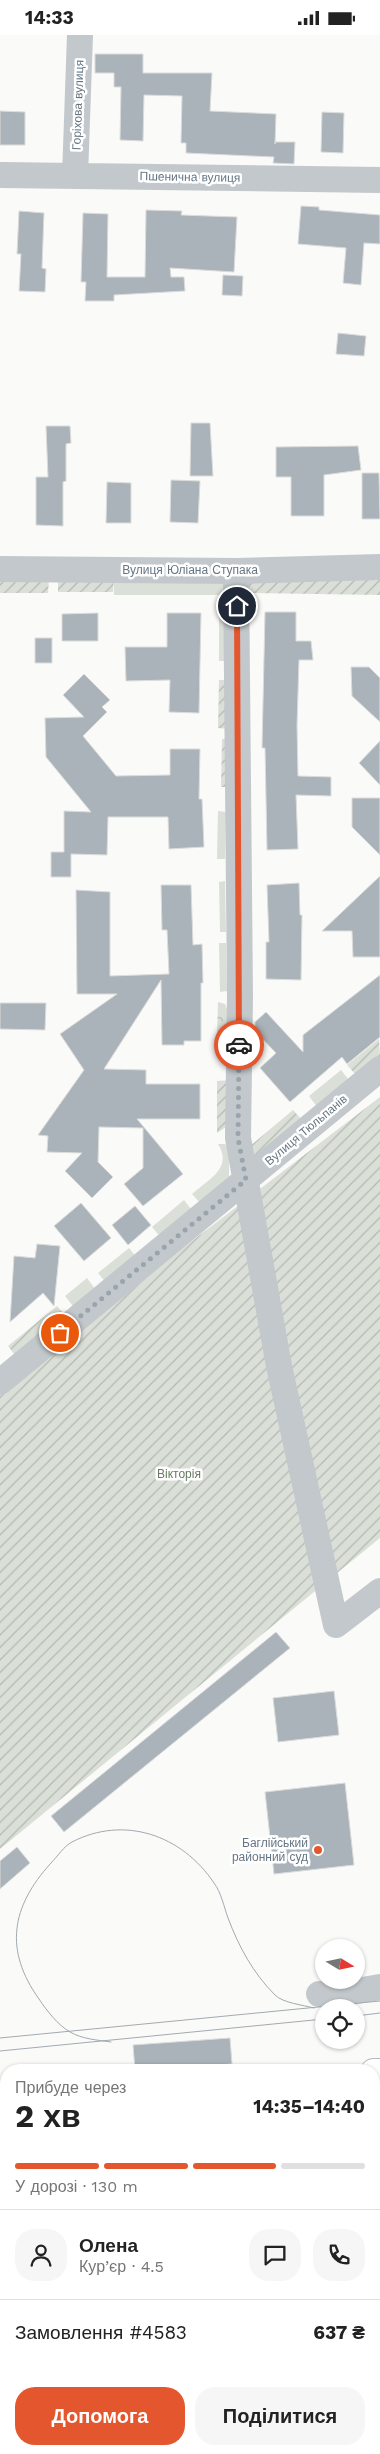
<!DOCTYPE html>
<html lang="uk">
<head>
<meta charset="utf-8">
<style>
	:root { --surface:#fff; --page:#f6f6f6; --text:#222; --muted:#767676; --line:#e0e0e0; --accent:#e4572e }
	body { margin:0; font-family:"Work Sans",sans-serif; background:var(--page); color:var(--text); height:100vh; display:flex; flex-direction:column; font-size:19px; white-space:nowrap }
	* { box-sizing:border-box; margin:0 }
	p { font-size:16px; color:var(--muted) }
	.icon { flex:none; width:28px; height:28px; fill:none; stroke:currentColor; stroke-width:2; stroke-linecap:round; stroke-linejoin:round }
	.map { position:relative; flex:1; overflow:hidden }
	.details { position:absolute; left:0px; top:2029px; width:380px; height:391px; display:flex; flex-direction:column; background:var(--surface); border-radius:20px 20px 0 0; box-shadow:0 1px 4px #0004 }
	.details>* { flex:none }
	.needle { width:32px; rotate:100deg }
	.tools { position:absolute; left:315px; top:1904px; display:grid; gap:10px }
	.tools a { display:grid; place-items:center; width:50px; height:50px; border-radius:50%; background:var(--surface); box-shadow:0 1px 4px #0004; font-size:25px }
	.pin { position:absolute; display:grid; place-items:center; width:42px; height:42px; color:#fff; margin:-21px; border:2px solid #fff; border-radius:50%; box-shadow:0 1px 5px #0007 }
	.courier { position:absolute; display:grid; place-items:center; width:50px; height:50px; margin:-25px; border:4px solid #e4572e; border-radius:50%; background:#fff; color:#222; box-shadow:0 1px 6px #0007 }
	.head em { font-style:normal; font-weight:700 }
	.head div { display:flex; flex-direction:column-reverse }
	.head { display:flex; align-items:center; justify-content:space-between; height:85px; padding:0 15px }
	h1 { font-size:32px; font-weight:700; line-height:38px }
	.bar { display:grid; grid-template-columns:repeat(4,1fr); gap:8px 5px; align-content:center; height:60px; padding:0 15px }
	.bar i { height:6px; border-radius:4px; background:var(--line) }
	.bar .active { background:var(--accent) }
	.bar p { grid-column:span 4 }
	.line { display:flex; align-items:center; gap:12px; padding:0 15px; border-top:1px solid var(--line) }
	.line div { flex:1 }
	.round { display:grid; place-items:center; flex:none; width:52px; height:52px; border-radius:20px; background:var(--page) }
	.cta { display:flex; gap:10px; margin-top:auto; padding:10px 15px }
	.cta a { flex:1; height:58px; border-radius:20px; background:var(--accent); color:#fff; font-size:20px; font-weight:700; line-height:58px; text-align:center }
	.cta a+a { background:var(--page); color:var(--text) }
	.status { display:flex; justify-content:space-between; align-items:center; height:35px; padding:0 25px; background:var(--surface); direction:ltr }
	.status svg { height:14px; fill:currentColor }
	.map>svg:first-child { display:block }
	.grass { fill:#dadfd7 }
	.forest { fill:url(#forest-crowns) }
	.garden { fill:url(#garden-furrows) }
	.building { fill:#aab3b9; stroke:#dcdcda }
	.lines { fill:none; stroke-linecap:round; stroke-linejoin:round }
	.secondary-casing { stroke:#b3babf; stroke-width:30 }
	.street { stroke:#c3c8cc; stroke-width:26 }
	.secondary { stroke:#fff; stroke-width:28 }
	.tram { stroke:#a2aab0; stroke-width:1 }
	.done { stroke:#99a4ac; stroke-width:5; stroke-dasharray:0 9 }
	.route { stroke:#e4572e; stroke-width:6 }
	.poi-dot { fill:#e4572e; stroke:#fff; stroke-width:2 }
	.labels { text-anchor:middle; stroke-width:5; stroke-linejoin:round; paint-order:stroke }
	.street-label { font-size:12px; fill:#657683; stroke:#fff }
	.park-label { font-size:12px; fill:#687a64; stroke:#fff }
	.poi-label { font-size:12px; fill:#657683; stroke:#fff; text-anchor:end }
</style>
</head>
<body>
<div class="status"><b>14:33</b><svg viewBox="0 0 49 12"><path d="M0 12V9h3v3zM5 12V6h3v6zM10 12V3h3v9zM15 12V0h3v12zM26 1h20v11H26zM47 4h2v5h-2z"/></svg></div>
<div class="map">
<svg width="380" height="2419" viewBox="0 0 380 2419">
	<defs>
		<pattern id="forest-crowns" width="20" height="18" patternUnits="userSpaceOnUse" patternTransform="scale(1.25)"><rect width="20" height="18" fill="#dadfd7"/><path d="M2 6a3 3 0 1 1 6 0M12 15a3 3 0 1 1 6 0" fill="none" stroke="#b4b9b4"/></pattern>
		<pattern id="garden-furrows" width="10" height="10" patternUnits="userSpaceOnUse" patternTransform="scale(1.25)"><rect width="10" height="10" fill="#dadfd7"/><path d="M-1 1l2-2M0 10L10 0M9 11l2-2" fill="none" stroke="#b4b9b4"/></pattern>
	</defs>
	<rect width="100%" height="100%" fill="#fafaf8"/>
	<path class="grass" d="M 215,538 L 228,551 L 230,626 L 219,626 L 219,560 L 114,560 L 114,543 Z
		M 218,776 L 226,777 L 225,824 L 217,824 Z
		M 225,846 L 226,897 L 220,897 L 219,847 Z
		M 219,908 L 226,908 L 227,956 L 220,957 Z
		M 341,1035 L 349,1045 L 318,1073 L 309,1061 Z
		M 218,1109 L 225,1109 L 229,1114 L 229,1147 L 202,1170 L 192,1159 C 209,1144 233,1133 218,1109 Z
		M 184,1165 L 194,1178 L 163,1205 L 152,1192 Z
		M 129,1213 L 138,1224 L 107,1249 L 98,1238 Z
		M 87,1243 L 98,1258 L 77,1276 L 65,1261 Z"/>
	<path class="forest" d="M 218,967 L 225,969 L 228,977 L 228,1002 L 217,1003 Z"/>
	<path class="garden" d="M 239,539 L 380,540 L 380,560 L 248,558 Z
		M 0,543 L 49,543 L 48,558 L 0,558 Z
		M 58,543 L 114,543 L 113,557 L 58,557 Z
		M 219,645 L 230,645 L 228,694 L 218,693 Z
		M 222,704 L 227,704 L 227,752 L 221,752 Z
		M 379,1004 L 380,1021 L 356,1040 L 347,1030 Z
		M 231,1045 L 226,1092 L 217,1098 L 217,1046 Z
		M 380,1062 L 380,1503 L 0,1814 L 0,1353 Z
		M 293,1075 L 302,1085 L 255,1127 L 250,1111 Z
		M 57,1271 L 67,1283 L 18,1324 L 8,1311 Z"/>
	<path class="building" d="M 95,19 L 143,19 L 143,38 L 212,38 L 210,76 L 276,79 L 275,109 L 275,107 L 295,107 L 294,129 L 273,128 L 274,122 L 186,118 L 186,108 L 181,108 L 182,61 L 144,60 L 143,106 L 120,105 L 121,52 L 114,52 L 114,38 L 95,38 Z
		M 0,76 L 25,77 L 25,110 L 0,110 Z
		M 322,77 L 344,78 L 343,118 L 321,117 Z
		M 301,171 L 319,172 L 319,175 L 380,180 L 380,209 L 364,208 L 361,250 L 343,248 L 346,213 L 298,209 Z
		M 146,175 L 182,176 L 181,180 L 237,182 L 234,237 L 170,233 L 171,242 L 184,242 L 185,256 L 114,260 L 114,266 L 85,266 L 86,247 L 81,247 L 83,178 L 108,179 L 107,242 L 145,242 Z
		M 19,176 L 44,178 L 42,233 L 46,234 L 45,257 L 19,256 L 21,219 L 17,219 Z
		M 223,240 L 243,241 L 242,261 L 222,260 Z
		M 338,298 L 366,301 L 364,321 L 336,319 Z
		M 191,388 L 210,388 L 213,441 L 190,441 Z
		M 46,391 L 70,391 L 71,408 L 66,409 L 66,446 L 63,447 L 63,491 L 36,490 L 36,442 L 48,442 Z
		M 358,411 L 361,435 L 324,440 L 324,481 L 291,481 L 291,442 L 276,442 L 276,412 Z
		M 362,438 L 379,438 L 380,484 L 362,484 Z
		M 171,445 L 200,446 L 198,488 L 170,487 Z
		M 107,447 L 131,448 L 131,488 L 106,488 Z
		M 265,577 L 296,577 L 296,606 L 311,606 L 313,625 L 299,625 L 297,690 L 298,741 L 331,742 L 331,761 L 296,760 L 298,814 L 267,815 L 265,713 L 262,713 Z
		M 98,578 L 98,606 L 62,606 L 62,579 Z
		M 167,578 L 201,578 L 199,678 L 169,677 L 170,645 L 126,646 L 125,612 L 167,612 Z
		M 35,603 L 52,603 L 52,628 L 35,628 Z
		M 351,632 L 369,632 L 380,643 L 380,687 L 352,661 Z
		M 84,639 L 110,665 L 102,672 L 107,677 L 83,701 L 116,741 L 170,740 L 170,714 L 200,714 L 199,764 L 202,764 L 204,812 L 169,814 L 168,782 L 108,782 L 107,820 L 71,819 L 71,842 L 51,842 L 51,817 L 64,817 L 64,776 L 91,777 L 46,722 L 45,683 L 84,682 L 63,660 Z
		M 380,706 L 380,750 L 359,728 Z
		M 352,763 L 380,763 L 380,820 L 352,792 Z
		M 380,841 L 380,922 L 353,922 L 352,896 L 322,896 Z
		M 299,848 L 300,880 L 302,880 L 301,945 L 266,944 L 266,907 L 269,907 L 267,850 Z
		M 161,850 L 191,850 L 193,910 L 202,909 L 203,948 L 201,948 L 201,1006 L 184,1006 L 184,1010 L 162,1010 L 161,945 L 104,1034 L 146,1035 L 146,1049 L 200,1049 L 200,1084 L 137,1084 L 183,1139 L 143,1171 L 124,1149 L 143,1133 L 143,1093 L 99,1092 L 98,1127 L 113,1142 L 92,1163 L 65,1136 L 82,1118 L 47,1117 L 48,1101 L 38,1100 L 84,1035 L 60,999 L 117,959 L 77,959 L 76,855 L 110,857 L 110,941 L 169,939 L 167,895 L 162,895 Z
		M 380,940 L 380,1002 L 347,1029 L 342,1022 L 290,1067 L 260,1033 L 276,1018 L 255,996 L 255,987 L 266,977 L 303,1017 L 303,1000 Z
		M 0,968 L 46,968 L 45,995 L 0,994 Z
		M 81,1168 L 111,1203 L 84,1226 L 54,1191 Z
		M 135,1171 L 151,1190 L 128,1210 L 112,1190 Z
		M 37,1209 L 60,1211 L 54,1271 L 43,1258 L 10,1287 L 14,1221 L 35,1223 Z
		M 276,1597 L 290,1613 L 64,1797 L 51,1781 Z
		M 334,1656 L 339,1700 L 278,1707 L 273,1663 Z
		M 345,1748 L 354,1830 L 274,1839 L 265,1757 Z
		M 17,1812 L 30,1828 L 0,1854 L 0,1826 Z
		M 230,2003 L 232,2029 L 135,2035 L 133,2010 Z"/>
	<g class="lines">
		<defs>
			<path id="secondary" d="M 374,2038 L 380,2038
				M 0,2078 L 6,2077"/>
		</defs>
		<use href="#secondary" class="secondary-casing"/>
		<path class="street" d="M 0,140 L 380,145
			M 75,141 L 80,0
			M 0,534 L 236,536 L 380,532
			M 236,536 L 240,962 L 238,1103 L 279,1331 L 336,1590 L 380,1556
			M 0,1347 L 380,1034
			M 319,1959 L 333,1960 L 380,1952"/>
		<use href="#secondary" class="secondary"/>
		<path class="tram" d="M 356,1981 L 380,1978
			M 0,2003 L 380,1966
			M 111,2007 C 97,2005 82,2004 70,1997 C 58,1990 47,1976 39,1964 C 4,1915 11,1872 51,1828 C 57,1822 64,1811 72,1807 C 124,1780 182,1800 214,1848 C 221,1857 224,1872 228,1883 C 239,1912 253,1938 275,1960 C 283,1968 303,1970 314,1973
			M 0,2016 L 324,1984"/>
	</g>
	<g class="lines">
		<path class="done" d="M 60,1298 L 246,1145 L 238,1103 L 239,1010"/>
		<path class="route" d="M 237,571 L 239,1010"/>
	</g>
	<circle class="poi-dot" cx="318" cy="1815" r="5"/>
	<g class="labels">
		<g class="street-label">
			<text transform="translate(78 70) rotate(-88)" y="4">Горіхова вулиця</text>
			<text transform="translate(190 142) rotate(1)" y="4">Пшенична вулиця</text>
			<text x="190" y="539">Вулиця Юліана Ступака</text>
			<text transform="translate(306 1095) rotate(-40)" y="4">Вулиця Тюльпанів</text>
		</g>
		<g class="park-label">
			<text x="179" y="1443">Вікторія</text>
		</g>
		<g class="poi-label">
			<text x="308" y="1812">Баглійський<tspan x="308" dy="14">районний суд</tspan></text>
		</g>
	</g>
</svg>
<div class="tools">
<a><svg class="needle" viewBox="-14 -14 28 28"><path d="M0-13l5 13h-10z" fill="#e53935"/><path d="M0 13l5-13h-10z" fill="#767676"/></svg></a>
<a><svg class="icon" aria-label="locate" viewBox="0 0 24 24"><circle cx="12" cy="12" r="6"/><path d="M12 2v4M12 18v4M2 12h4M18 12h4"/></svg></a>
</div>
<div class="pin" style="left:60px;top:1298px;background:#ea580c"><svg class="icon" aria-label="bag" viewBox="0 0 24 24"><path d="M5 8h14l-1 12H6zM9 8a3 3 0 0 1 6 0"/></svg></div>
<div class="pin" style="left:237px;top:571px;background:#1f2937"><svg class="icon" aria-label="home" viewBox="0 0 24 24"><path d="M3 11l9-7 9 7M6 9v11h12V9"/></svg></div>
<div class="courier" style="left:239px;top:1010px"><svg class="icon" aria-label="car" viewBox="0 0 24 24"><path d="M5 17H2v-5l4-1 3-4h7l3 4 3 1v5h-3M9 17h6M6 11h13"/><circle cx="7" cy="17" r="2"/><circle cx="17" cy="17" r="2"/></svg></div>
<section class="details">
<div class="head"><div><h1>2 хв</h1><p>Прибуде через</p></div><em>14:35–14:40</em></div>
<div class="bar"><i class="active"></i><i class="active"></i><i class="active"></i><i></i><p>У дорозі · 130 m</p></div>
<div class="line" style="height:90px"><a class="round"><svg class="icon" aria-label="person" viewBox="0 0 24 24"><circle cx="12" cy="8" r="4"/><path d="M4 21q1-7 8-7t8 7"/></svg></a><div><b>Олена</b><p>Кур’єр · 4.5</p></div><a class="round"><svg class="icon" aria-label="chat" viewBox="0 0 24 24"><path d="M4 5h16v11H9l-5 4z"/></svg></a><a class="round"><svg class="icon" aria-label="phone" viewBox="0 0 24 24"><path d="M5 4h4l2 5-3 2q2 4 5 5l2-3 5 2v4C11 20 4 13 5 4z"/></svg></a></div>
<div class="line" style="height:65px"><div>Замовлення #4583</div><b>637 ₴</b></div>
<div class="cta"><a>Допомога</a><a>Поділитися</a></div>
</section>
</div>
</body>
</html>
